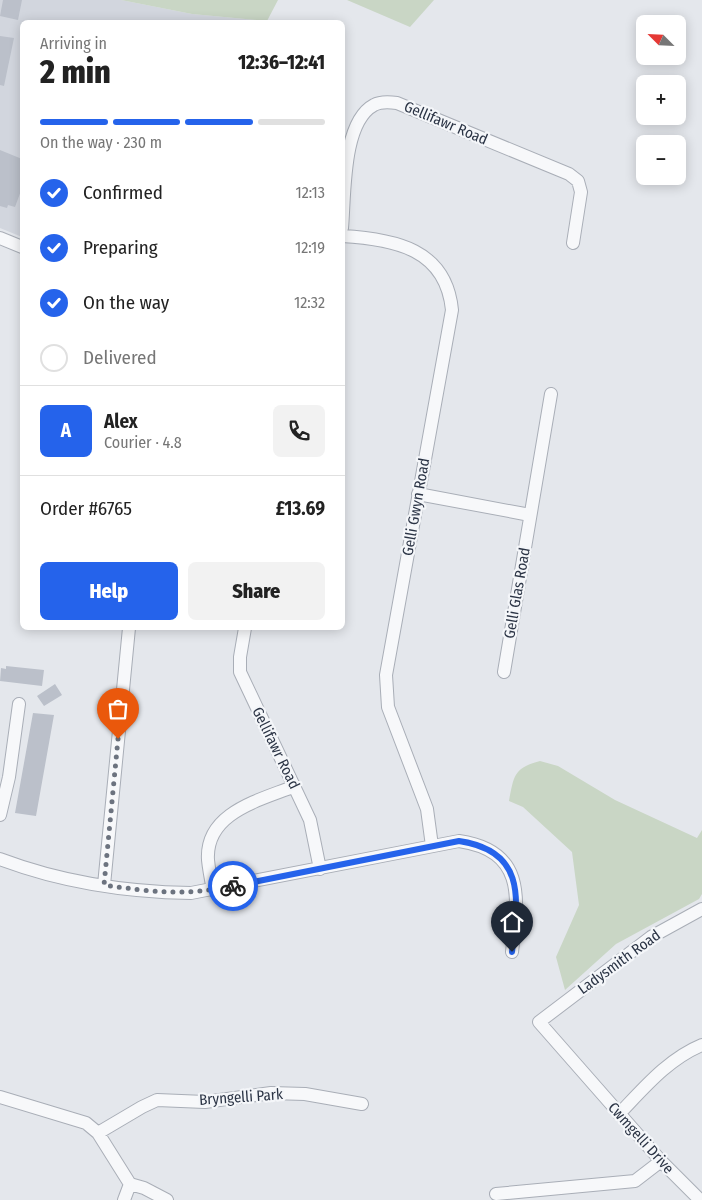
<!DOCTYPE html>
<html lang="en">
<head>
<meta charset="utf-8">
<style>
	:root { --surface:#fff; --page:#f2f2f2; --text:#222; --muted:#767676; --line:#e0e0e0; --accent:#2563eb }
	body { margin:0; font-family:"Fira Sans Condensed",sans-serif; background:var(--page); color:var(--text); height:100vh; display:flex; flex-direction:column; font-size:19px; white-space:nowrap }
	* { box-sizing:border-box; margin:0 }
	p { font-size:16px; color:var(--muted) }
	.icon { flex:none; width:28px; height:28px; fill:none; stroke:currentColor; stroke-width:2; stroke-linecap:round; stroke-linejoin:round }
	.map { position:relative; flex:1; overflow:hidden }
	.side { position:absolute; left:20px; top:20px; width:325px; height:610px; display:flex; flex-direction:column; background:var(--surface); border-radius:8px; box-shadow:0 2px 12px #0003 }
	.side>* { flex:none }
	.needle { width:32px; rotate:294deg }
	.fabs { position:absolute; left:636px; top:15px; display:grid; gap:10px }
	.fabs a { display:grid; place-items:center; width:50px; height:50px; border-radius:8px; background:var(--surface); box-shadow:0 2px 12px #0003; font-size:25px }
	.pin { position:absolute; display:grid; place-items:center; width:42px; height:42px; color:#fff; margin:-51px -21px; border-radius:50% 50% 50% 0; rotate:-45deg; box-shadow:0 0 5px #0007 }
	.pin .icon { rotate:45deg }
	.courier { position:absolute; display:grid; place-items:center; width:50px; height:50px; margin:-25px; border:4px solid #2563eb; border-radius:50%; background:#fff; color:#222; box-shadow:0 1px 6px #0007 }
	.overview em { font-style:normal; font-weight:800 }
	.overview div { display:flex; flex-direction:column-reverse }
	.overview { display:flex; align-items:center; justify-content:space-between; height:85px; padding:0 20px }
	h1 { font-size:32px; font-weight:800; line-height:38px }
	.bar { display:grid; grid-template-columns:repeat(4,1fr); gap:8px 5px; align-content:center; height:60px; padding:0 20px }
	.bar i { height:6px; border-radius:4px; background:var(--line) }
	.bar .active { background:var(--accent) }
	.bar p { grid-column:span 4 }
	.line { display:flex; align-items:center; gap:12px; padding:0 20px; border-top:1px solid var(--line) }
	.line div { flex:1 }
	.round { display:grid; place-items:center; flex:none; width:52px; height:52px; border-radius:8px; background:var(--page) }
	ol { padding:0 20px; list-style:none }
	li { display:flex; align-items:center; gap:15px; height:55px }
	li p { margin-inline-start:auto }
	li .icon { padding:5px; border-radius:50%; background:var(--accent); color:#fff; stroke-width:4 }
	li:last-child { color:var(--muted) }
	li i { width:28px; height:28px; border:2px solid var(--line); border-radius:50% }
	.primary-button { display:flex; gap:10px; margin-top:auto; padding:10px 20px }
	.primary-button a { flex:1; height:58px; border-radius:8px; background:var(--accent); color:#fff; font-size:20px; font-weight:800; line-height:58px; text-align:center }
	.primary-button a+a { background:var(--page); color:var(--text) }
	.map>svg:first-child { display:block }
	.built { fill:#d2d6de }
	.green { fill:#c9d6c5 }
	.building { fill:#bbc0ca }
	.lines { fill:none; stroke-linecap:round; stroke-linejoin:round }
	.minor-casing { stroke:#a9aeb7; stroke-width:14 }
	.minor { stroke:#f7f8fa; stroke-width:12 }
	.done { stroke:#6c737f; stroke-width:5; stroke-dasharray:0 9 }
	.route { stroke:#2563eb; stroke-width:6 }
	.labels { text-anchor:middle; stroke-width:4.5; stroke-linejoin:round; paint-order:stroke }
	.street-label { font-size:15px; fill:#2b3445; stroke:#f4f6f9 }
</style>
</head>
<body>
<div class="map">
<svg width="702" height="1200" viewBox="0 0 702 1200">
	<rect width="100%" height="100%" fill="#e4e7ec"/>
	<path class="built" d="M 0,0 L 121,0 L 192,14 L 267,21 L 22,22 L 22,237 L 0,228 Z"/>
	<path class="green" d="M 121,0 L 278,0 L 267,21 L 192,14 Z
		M 347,0 L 434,0 L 410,27 Z
		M 540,761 L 558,766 L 615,800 L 697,838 L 702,830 L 702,894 L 699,899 L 616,944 L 565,990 L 556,957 L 579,905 L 572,852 L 523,807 L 509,801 C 514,775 514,768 540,761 Z"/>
	<path class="building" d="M 3,0 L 22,0 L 18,20 L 0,16 Z
		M 0,36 L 14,38 L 4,86 L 0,85 Z
		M 0,150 L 22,159 L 20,174 L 22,175 L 22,188 L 15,207 L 8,205 L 7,208 L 0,206 Z
		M 6,666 L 44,670 L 42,686 L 0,681 L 1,668 L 6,669 Z
		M 55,684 L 62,695 L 44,706 L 37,696 Z
		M 33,713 L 54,715 L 36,816 L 15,813 Z"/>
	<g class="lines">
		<defs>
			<path id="minor" d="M 342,228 C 345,195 342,122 374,105 C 381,101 390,102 397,103 L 569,174 L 578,181 L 581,192 L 573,243
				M 342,236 C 395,239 446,249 452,310 L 386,675 L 388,707 L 427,809 L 432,846
				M 0,238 L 22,247
				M 418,494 L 530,515
				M 245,628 L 240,657 L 240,672 L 310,820 L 320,869
				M 504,672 L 551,394
				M 0,815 L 9,777 L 19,704
				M 0,859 C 61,882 127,892 191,893 L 459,841 C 527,851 518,900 512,952
				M 104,885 L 129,628
				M 213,890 C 211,880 209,870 208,860 C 205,812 261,800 295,786
				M 0,1097 L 86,1123 L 98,1133 L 130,1184 L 124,1200
				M 619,1114 C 644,1088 668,1059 702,1045
				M 98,1133 L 142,1107 L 157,1100 L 205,1102 L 271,1093 L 305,1094 L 362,1104
				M 130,1184 L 144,1188 L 167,1200
				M 496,1194 L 635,1181 L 661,1161
				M 700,1200 L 661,1161 L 539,1022 L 651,937 L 702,909"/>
		</defs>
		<use href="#minor" class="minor-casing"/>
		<use href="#minor" class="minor"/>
	</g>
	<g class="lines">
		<path class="done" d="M 118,739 L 104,885 C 152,892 185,896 233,886"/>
		<path class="route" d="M 233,886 L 459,841 C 527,851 518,900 512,952"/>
	</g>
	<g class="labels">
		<g class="street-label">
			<text transform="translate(446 123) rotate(23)" y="5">Gellifawr Road</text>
			<text transform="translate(416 507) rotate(-80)" y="5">Gelli Gwyn Road</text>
			<text transform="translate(517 593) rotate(-80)" y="5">Gelli Glas Road</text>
			<text transform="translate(276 748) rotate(64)" y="5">Gellifawr Road</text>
			<text transform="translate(619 962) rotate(-36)" y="5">Ladysmith Road</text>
			<text transform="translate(241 1097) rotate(-4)" y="5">Bryngelli Park</text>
			<text transform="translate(641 1138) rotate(48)" y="5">Cwmgelli Drive</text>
		</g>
	</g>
</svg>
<div class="fabs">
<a><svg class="needle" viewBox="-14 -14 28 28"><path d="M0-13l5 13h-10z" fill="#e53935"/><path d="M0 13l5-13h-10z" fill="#767676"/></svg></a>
<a>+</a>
<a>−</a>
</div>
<div class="pin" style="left:118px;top:739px;background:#ea580c"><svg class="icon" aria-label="bag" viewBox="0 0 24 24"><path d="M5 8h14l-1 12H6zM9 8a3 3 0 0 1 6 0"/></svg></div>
<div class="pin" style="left:512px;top:952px;background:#1f2937"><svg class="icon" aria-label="home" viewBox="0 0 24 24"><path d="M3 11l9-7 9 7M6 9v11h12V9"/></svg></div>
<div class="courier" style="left:233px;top:886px"><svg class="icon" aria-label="bike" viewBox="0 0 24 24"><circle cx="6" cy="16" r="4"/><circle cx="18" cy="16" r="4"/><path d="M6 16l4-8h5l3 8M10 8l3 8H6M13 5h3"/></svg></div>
<section class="side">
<div class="overview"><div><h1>2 min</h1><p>Arriving in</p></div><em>12:36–12:41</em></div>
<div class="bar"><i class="active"></i><i class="active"></i><i class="active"></i><i></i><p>On the way · 230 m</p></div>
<ol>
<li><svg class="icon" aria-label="check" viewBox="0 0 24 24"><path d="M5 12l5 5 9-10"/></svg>Confirmed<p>12:13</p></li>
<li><svg class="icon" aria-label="check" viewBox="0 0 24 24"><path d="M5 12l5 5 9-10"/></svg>Preparing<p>12:19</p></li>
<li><svg class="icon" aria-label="check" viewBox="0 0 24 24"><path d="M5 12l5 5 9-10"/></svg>On the way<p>12:32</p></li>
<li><i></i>Delivered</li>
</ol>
<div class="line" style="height:90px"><b class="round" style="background:var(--accent);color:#fff">A</b><div><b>Alex</b><p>Courier · 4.8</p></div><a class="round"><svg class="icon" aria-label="phone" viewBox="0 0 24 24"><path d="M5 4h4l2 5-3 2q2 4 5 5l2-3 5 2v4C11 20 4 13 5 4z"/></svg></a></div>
<div class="line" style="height:65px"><div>Order #6765</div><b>£13.69</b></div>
<div class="primary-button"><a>Help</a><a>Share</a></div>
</section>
</div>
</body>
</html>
